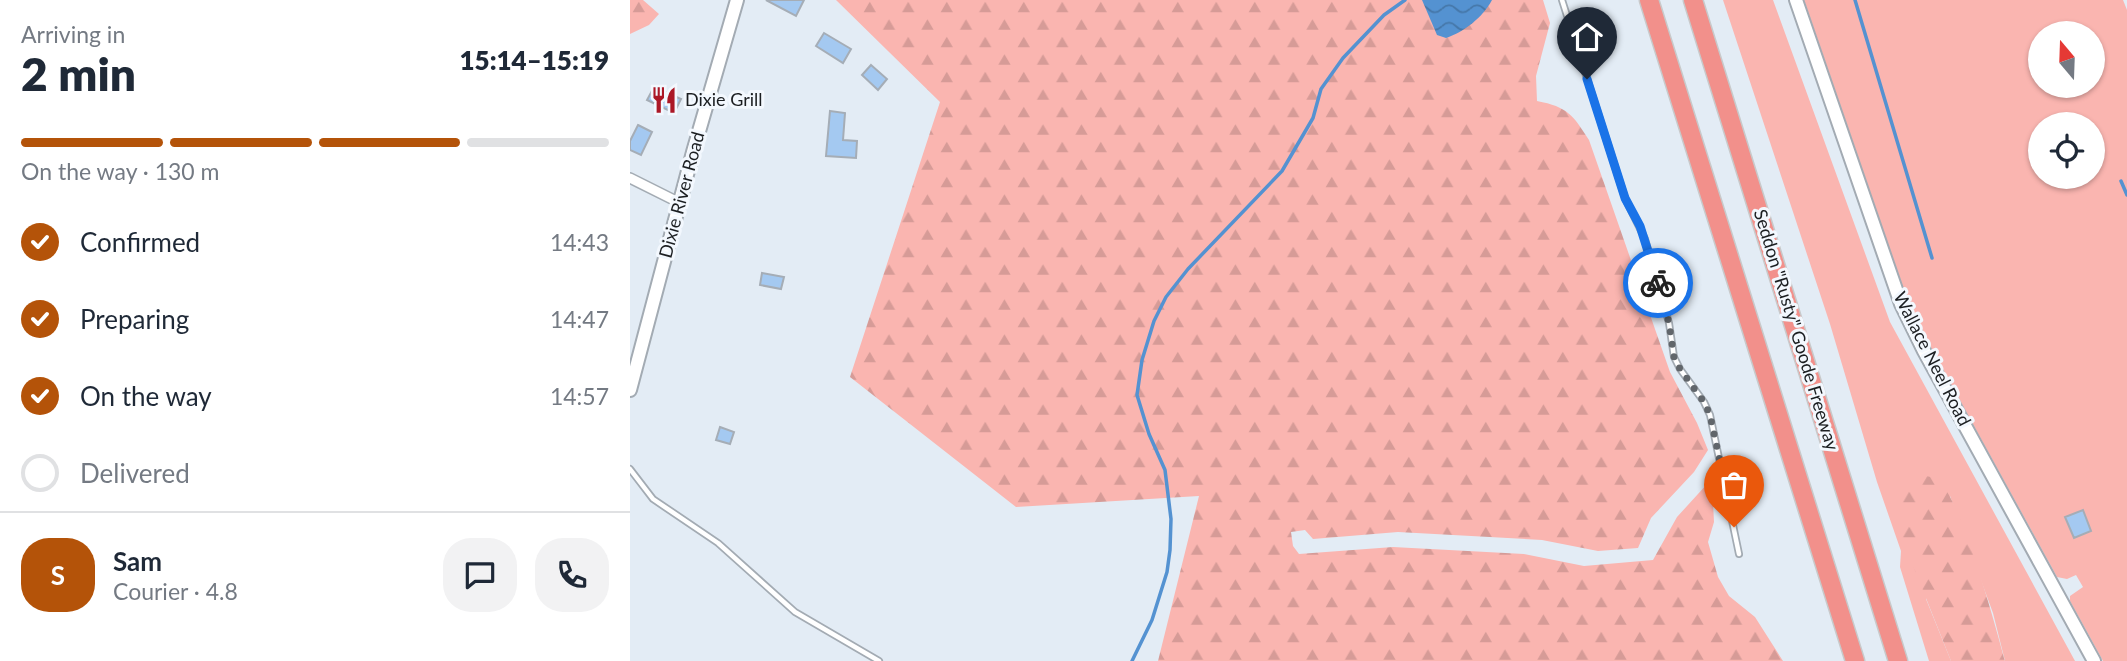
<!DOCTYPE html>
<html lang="en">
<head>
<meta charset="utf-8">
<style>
	:root { --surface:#fff; --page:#f2f2f3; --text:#1f2937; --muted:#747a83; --line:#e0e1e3; --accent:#b45309 }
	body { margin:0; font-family:Lato,sans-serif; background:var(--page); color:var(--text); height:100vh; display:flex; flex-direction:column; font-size:26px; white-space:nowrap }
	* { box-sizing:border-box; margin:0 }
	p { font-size:23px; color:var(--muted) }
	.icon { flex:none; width:38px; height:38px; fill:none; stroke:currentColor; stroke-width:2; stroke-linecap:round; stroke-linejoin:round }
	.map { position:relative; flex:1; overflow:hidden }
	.panel { display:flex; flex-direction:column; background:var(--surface); width:630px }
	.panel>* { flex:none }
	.needle { width:46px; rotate:341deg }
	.buttons { position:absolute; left:1398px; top:21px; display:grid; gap:14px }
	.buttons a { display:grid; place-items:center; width:77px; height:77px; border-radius:50%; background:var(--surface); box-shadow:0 2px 5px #0004; font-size:35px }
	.pin { position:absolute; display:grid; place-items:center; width:60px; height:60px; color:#fff; margin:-72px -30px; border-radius:50% 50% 50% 0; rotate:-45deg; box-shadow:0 0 7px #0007 }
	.pin .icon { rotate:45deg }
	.courier { position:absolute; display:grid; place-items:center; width:70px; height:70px; margin:-35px; border:5px solid #1a73e8; border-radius:50%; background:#fff; color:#222; box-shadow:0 2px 9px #0007 }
	.summary em { font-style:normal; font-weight:800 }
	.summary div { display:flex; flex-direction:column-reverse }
	.summary { display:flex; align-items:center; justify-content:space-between; height:119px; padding:0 21px }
	h1 { font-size:46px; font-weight:800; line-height:52px }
	.bar { display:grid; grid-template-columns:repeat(4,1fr); gap:10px 7px; align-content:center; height:84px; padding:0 21px }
	.bar i { height:9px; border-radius:5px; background:var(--line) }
	.bar .current { background:var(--accent) }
	.bar p { grid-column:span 4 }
	.line { display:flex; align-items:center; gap:18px; padding:0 21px; border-top:2px solid var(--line) }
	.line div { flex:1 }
	.round { display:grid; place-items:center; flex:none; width:74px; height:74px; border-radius:28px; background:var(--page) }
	ol { padding:0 21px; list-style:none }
	li { display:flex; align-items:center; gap:21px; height:77px }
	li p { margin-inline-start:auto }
	li .icon { padding:7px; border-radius:50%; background:var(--accent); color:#fff; stroke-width:4 }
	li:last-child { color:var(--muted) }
	li i { width:38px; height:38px; border:4px solid var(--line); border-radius:50% }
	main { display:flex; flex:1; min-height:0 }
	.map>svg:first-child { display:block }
	.green { fill:#fab5b0; fill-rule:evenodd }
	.forest { fill:url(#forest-firs) }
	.water { fill:url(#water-waves) }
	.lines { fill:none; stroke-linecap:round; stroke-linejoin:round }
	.stream { stroke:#5492d1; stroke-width:3.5 }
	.building { fill:#a4c9f1; stroke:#a5adb6; stroke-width:2 }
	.lane-casing { stroke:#a3abb3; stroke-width:8 }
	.street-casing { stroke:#a3abb3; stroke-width:12 }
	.secondary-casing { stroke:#a3abb3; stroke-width:16 }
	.highway-casing { stroke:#c8c9ca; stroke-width:21 }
	.lane { stroke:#fff; stroke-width:4.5 }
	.street { stroke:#fff; stroke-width:9 }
	.secondary { stroke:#fff; stroke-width:12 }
	.highway { stroke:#f2908b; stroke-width:18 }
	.done { stroke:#61666b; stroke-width:7; stroke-dasharray:0 12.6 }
	.route { stroke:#1a73e8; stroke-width:9 }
	.labels { text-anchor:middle; stroke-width:6; stroke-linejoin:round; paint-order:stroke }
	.poi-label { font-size:18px; fill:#1b1e21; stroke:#f3f8fe; text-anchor:start }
	.street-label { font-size:18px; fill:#1b1e21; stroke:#f3f8fe }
</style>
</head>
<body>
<main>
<section class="panel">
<div class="summary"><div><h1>2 min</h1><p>Arriving in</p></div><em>15:14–15:19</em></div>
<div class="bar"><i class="current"></i><i class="current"></i><i class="current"></i><i></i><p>On the way · 130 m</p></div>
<ol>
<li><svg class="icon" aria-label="check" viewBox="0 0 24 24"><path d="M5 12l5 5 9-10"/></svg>Confirmed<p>14:43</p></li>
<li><svg class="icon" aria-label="check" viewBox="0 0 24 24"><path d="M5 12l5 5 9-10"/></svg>Preparing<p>14:47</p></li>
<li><svg class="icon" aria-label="check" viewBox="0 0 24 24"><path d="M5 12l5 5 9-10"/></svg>On the way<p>14:57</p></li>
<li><i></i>Delivered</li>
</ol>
<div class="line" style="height:126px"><b class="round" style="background:var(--accent);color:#fff">S</b><div><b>Sam</b><p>Courier · 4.8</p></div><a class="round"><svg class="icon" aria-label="chat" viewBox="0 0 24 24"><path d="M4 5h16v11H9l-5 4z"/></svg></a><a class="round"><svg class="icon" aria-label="phone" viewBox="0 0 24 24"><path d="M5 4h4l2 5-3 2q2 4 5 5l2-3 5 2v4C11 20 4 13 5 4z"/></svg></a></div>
</section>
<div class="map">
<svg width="1497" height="661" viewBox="0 0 1497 661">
	<defs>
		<pattern id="forest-firs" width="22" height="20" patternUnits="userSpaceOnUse" patternTransform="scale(1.75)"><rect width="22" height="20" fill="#fab5b0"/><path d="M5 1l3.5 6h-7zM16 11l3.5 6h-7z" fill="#d69b97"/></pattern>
		<pattern id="water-waves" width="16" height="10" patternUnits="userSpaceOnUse" patternTransform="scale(1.75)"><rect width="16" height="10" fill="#5492d1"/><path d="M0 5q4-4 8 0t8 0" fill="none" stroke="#4577a9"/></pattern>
	</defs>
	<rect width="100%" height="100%" fill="#e3ecf5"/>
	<path class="green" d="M 1093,0 L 1143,0 L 1260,322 L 1445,661 L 1375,661 L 1363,613 L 1320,496 L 1296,599 L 1321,661 L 1299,661 L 1270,567 L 1271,551 L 1247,482 L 1200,324 Z
		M 1174,0 L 1493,0 L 1497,10 L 1497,661 L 1473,661 L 1440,601 L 1440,596 L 1453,587 L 1446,575 L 1437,579 L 1427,577 L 1301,348 L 1277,299 ZM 1410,33 L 1463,33 L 1463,86 L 1410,86 ZM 1410,124 L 1463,124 L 1463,177 L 1410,177 Z"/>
	<path class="forest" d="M 0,0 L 13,0 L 29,14 L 19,25 L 0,34 Z
		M 206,0 L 913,0 L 920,23 L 906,76 L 907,101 C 938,107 943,115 959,140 L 1040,372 L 1067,423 L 1078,450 L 1064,472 L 1021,518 L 1008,548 L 968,551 L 912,540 L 768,532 L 683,539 L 675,530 L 661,532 L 663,546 L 669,554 L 763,547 L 894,554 L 954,566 L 1023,560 L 1047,517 L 1078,483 L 1082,483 L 1084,522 L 1078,542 L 1088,577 L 1099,596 L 1125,617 L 1153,661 L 528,661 L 569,496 L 386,507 L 220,377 L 310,102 Z
		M 1288,475 C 1294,476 1303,476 1308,480 C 1331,499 1366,627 1375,661 L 1321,661 L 1268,528 L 1264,495 Z"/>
	<path class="water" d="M 792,0 L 862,0 C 853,17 834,32 816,38 L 807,35 Z"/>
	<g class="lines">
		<path class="stream" d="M 1225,0 L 1302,258
			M 1491,181 L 1497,195
			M 502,661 L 522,620 L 537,572 L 540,550 L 541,519 L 535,470 L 519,434 L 507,395 L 512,360 L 524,321 L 536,297 L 558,269 L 652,171 L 683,118 L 691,89 L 713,58 L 754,15 L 775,0"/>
	</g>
	<path class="building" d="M 136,0 L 174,0 L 166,16 Z
		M 194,33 L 221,49 L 213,63 L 186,46 Z
		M 241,65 L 257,79 L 248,90 L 232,75 Z
		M 24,87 L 51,99 L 44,113 L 17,100 Z
		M 200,111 L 215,113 L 213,140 L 227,141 L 226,158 L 196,156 Z
		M 8,125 L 22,132 L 11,155 L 0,150 L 0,141 Z
		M 132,273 L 154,277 L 151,289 L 130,285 Z
		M 90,427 L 104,432 L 100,444 L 86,440 Z
		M 1453,510 L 1461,531 L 1444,538 L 1435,517 Z"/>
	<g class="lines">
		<defs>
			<path id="lane" d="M 932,0 L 995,198 L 1015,239 L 1039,323 L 1044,357 L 1050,369 L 1074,402 L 1080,415 L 1109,554
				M 0,469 L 23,499 L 88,543 L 165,612 L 249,661"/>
			<path id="street" d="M 0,178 L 50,203"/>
			<path id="secondary" d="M 1166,0 L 1271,304 L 1294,351 L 1464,661
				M 0,390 L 63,152 L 107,0"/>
			<path id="highway" d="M 1019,0 L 1225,661
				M 1063,0 L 1268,661"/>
		</defs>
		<use href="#lane" class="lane-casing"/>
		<use href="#street" class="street-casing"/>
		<use href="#secondary" class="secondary-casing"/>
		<use href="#highway" class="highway-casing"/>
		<use href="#lane" class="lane"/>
		<use href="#street" class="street"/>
		<use href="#secondary" class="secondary"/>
		<use href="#highway" class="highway"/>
	</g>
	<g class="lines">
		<path class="done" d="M 1028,283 L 1039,323 L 1044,357 L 1050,369 L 1074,402 L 1080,415 L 1104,527"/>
		<path class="route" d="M 957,79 L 995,198 L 1010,226 L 1028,283"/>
	</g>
	<defs>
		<symbol id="restaurant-bare" viewBox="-9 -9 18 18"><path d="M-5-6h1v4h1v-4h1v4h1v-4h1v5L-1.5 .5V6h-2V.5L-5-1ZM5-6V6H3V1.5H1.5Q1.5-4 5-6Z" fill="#ab1726" stroke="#f3f8fe" stroke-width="2.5" paint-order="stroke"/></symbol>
	</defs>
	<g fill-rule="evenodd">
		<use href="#restaurant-bare" x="15" y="81" width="38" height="38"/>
	</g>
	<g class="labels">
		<g class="poi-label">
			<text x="55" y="106">Dixie Grill</text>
		</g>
		<g class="street-label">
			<text transform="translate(52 195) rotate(-75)" y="6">Dixie River Road</text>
			<text transform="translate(1166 330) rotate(73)" y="6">Seddon "Rusty" Goode Freeway</text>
			<text transform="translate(1302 359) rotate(63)" y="6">Wallace Neel Road</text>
		</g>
	</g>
</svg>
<div class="buttons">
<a><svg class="needle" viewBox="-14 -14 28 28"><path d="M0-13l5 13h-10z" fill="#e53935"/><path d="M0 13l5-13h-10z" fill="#747a83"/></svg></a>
<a><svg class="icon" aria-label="locate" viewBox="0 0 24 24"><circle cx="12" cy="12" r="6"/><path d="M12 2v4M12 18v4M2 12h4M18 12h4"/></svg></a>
</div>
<div class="pin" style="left:1104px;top:527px;background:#ea580c"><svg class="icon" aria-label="bag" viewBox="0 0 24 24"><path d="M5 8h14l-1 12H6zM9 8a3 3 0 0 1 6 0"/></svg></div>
<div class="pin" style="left:957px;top:79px;background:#1f2937"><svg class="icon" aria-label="home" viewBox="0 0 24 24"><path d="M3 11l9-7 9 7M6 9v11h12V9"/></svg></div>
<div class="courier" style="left:1028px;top:283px"><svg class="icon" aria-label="bike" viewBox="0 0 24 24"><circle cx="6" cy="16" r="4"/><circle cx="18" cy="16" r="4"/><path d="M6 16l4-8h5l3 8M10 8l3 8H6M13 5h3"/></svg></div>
</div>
</main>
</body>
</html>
